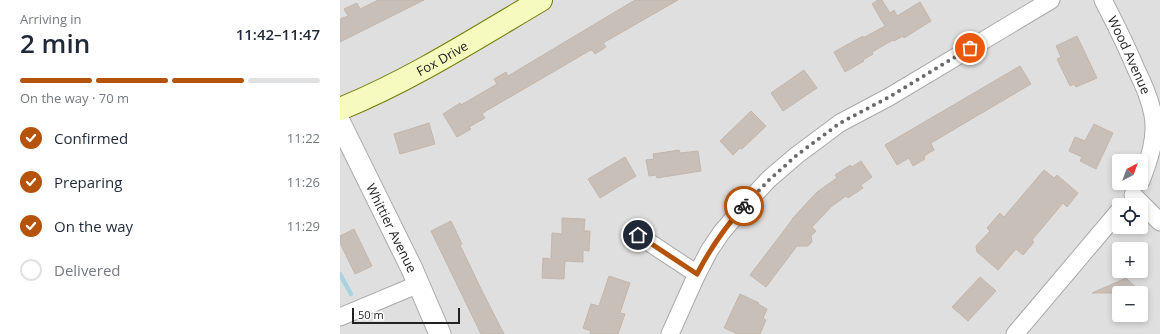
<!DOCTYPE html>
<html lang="en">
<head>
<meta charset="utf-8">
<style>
	:root { --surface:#fff; --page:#f2f2f3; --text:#1f2937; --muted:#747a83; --line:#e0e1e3; --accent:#b45309 }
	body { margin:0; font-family:"Open Sans",sans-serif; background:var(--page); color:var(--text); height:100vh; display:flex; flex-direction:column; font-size:15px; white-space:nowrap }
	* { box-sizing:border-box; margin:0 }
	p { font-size:13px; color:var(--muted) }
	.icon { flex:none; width:22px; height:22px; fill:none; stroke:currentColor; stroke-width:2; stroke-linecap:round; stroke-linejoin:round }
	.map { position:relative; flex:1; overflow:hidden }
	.sheet { display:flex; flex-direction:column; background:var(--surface); width:340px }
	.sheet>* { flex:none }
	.needle { width:26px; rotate:41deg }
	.buttons { position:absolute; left:772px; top:154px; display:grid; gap:8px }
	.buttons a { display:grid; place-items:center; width:36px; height:36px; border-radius:4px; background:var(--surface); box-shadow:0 2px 6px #0003; font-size:20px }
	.scale { position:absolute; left:12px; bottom:10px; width:108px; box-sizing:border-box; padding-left:4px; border:2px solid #222; border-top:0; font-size:11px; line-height:14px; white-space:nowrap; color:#222; -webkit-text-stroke:3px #fff; paint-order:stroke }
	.pin { position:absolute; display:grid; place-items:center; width:34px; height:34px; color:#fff; margin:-17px; border:2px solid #fff; border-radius:50%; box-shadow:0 1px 4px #0007 }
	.courier { position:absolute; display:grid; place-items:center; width:40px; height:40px; margin:-20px; border:3px solid #b45309; border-radius:50%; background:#fff; color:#222; box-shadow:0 1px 5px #0007 }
	.summary em { font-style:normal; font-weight:600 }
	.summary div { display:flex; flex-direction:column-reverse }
	.summary { display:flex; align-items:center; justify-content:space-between; height:68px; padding:0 20px }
	h1 { font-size:26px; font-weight:600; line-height:30px }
	.bar { display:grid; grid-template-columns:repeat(4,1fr); gap:6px 4px; align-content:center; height:48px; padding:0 20px }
	.bar i { height:5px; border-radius:3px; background:var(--line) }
	.bar .on { background:var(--accent) }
	.bar p { grid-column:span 4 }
	ol { padding:0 20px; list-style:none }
	li { display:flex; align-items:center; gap:12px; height:44px }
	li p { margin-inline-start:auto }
	li .icon { padding:4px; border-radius:50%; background:var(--accent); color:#fff; stroke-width:4 }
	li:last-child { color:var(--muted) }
	li i { width:22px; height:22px; border:2px solid var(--line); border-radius:50% }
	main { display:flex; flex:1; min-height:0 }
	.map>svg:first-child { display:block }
	.residential { fill:#e0dfdf; fill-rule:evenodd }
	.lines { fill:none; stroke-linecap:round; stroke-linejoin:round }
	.stream { stroke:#aad3df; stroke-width:4.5 }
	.building { fill:#c7bfb8; stroke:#c4b6ab }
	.minor-casing { stroke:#a9a9a9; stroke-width:19 }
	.tertiary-casing { stroke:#a9a9a9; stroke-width:23 }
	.secondary-casing { stroke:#707d05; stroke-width:24 }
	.minor { stroke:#fff; stroke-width:17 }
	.tertiary { stroke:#fff; stroke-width:21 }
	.secondary { stroke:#f7fabf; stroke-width:22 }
	.done { stroke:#6b6a68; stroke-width:4; stroke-dasharray:0 7.2 }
	.route { stroke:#b45309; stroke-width:5 }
	.labels { text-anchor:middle; stroke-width:3; stroke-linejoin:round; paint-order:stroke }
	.street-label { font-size:13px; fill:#222; stroke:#fff }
</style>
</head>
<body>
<main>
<section class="sheet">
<div class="summary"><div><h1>2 min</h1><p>Arriving in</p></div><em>11:42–11:47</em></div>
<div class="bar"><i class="on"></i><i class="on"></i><i class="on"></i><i></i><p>On the way · 70 m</p></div>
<ol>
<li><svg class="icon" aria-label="check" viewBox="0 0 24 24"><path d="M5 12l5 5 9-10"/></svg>Confirmed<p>11:22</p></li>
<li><svg class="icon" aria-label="check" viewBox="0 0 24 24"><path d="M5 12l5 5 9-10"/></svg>Preparing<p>11:26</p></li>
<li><svg class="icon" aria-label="check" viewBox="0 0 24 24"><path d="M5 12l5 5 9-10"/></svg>On the way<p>11:29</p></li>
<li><i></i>Delivered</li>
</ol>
</section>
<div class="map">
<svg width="820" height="334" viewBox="0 0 820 334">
	<rect width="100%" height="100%" fill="#f2efe9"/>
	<path class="residential" d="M 0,0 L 820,0 L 820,334 L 0,334 ZM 779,161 L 801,161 L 801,183 L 779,183 ZM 779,205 L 801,205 L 801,227 L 779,227 ZM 779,249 L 801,249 L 801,271 L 779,271 ZM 779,293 L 801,293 L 801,315 L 779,315 Z"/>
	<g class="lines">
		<path class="stream" d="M 0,274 L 11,294"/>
	</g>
	<path class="building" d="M 38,0 L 84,0 L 0,42 L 0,19 L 8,16 L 4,9 L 17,3 L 20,9 Z
		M 295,0 L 338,0 L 263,43 L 266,47 L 255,54 L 252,50 L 249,51 L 146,111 L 142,114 L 145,118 L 129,127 L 131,129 L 117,137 L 103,114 L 120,103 L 121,105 L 157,84 L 154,79 L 166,72 L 168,76 Z
		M 538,0 L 542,0 L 550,13 L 554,10 L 557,16 L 580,2 L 591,21 L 564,38 L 563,36 L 554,41 L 553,40 L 532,52 L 533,54 L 523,60 L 524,61 L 505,72 L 494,52 L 523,36 L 523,38 L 545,26 L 532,4 Z
		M 737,36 L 757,78 L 736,87 L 734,84 L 730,86 L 717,59 L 721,57 L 716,46 Z
		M 680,66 L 691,84 L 591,143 L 594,150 L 584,156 L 585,159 L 573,166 L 569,158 L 557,165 L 545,145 Z
		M 464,70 L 477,88 L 443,111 L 431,93 Z
		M 411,111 L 426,126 L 402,149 L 400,148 L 393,155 L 380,141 Z
		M 89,123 L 95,144 L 60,154 L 54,134 Z
		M 754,124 L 773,133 L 756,169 L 740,161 L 742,157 L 729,151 L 735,137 L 745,141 Z
		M 339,150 L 340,153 L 358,151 L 361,171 L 317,178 L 316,175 L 309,176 L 306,160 L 314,159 L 313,154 Z
		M 285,157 L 296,176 L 260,198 L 248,179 Z
		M 521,161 L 532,177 L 521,185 L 523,188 L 508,198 L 506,196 L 492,206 L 472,227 L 476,231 L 471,236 L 472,242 L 468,246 L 457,246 L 426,287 L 410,275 L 452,220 L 452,219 L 477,192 L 497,178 L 495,175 L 510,165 L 512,167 Z
		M 704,170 L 714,178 L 717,175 L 738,193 L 727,207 L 723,203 L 692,240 L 694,242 L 683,255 L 676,249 L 658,270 L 637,252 L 636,246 L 650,231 L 647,228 L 660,213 L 664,217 Z
		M 222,218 L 245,219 L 244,231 L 250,231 L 249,251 L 243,250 L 243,262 L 225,261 L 224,279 L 202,278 L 203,258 L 211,259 L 212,233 L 222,234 Z
		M 111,221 L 122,244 L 120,245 L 143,293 L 164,334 L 141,334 L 91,231 Z
		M 14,229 L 32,266 L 15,274 L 0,243 L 0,236 Z
		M 269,276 L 290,283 L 280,313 L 285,314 L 278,334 L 250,334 L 251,331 L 243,328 L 251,304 L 259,306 Z
		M 640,277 L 656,291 L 628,321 L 612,307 Z
		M 786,278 L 802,293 L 752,293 Z
		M 400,294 L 419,303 L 418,304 L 427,309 L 423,318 L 426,320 L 420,334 L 398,334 L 384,328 Z"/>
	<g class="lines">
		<defs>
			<g id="minor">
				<path id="s1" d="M 763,0 C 775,23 786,45 796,69 C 803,83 810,99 813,115 C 817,138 809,160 801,181"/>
				<path d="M 793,195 L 820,222"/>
				<path d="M 298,235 L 357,274"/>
				<path d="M 0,317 L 79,284"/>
				<path d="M 330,334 L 357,274 L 369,251 L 381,233 L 403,207 L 429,179 L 457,155 L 500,123 L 549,97 L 711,0"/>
				<path d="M 675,334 L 779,211"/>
			</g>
			<g id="tertiary">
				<path id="s2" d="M 0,123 L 72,269 L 100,334"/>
			</g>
			<g id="secondary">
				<path id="s3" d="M 0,109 C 71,80 135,39 201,0"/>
			</g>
		</defs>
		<use href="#minor" class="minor-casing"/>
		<use href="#tertiary" class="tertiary-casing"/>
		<use href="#secondary" class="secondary-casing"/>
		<use href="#minor" class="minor"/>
		<use href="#tertiary" class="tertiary"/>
		<use href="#secondary" class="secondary"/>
	</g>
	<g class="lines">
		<path class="done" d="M 404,206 L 429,180 L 457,155 L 500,123 L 549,97 L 630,48"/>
		<path class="route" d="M 298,235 L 357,274 C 370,249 385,227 404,206"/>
	</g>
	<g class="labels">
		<g class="street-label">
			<text dy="5" stroke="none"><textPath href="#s1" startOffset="61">Wood Avenue</textPath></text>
			<text dy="5" stroke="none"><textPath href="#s3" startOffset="114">Fox Drive</textPath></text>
			<text dy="5" stroke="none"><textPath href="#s2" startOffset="117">Whittier Avenue</textPath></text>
		</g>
	</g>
</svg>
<div class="buttons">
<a><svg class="needle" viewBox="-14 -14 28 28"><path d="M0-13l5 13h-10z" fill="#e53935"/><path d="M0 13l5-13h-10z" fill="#747a83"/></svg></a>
<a><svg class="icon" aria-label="locate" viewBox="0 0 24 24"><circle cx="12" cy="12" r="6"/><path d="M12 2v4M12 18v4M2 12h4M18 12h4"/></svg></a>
<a>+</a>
<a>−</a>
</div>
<div class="scale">50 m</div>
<div class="pin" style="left:630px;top:48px;background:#ea580c"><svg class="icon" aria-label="bag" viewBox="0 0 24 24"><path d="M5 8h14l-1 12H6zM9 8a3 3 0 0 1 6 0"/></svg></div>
<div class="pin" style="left:298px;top:235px;background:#1f2937"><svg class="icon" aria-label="home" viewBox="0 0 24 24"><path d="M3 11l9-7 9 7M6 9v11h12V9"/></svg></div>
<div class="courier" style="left:404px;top:206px"><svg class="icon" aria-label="bike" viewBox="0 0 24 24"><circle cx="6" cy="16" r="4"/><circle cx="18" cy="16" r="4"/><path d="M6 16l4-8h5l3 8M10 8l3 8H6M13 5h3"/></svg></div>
</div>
</main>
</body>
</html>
